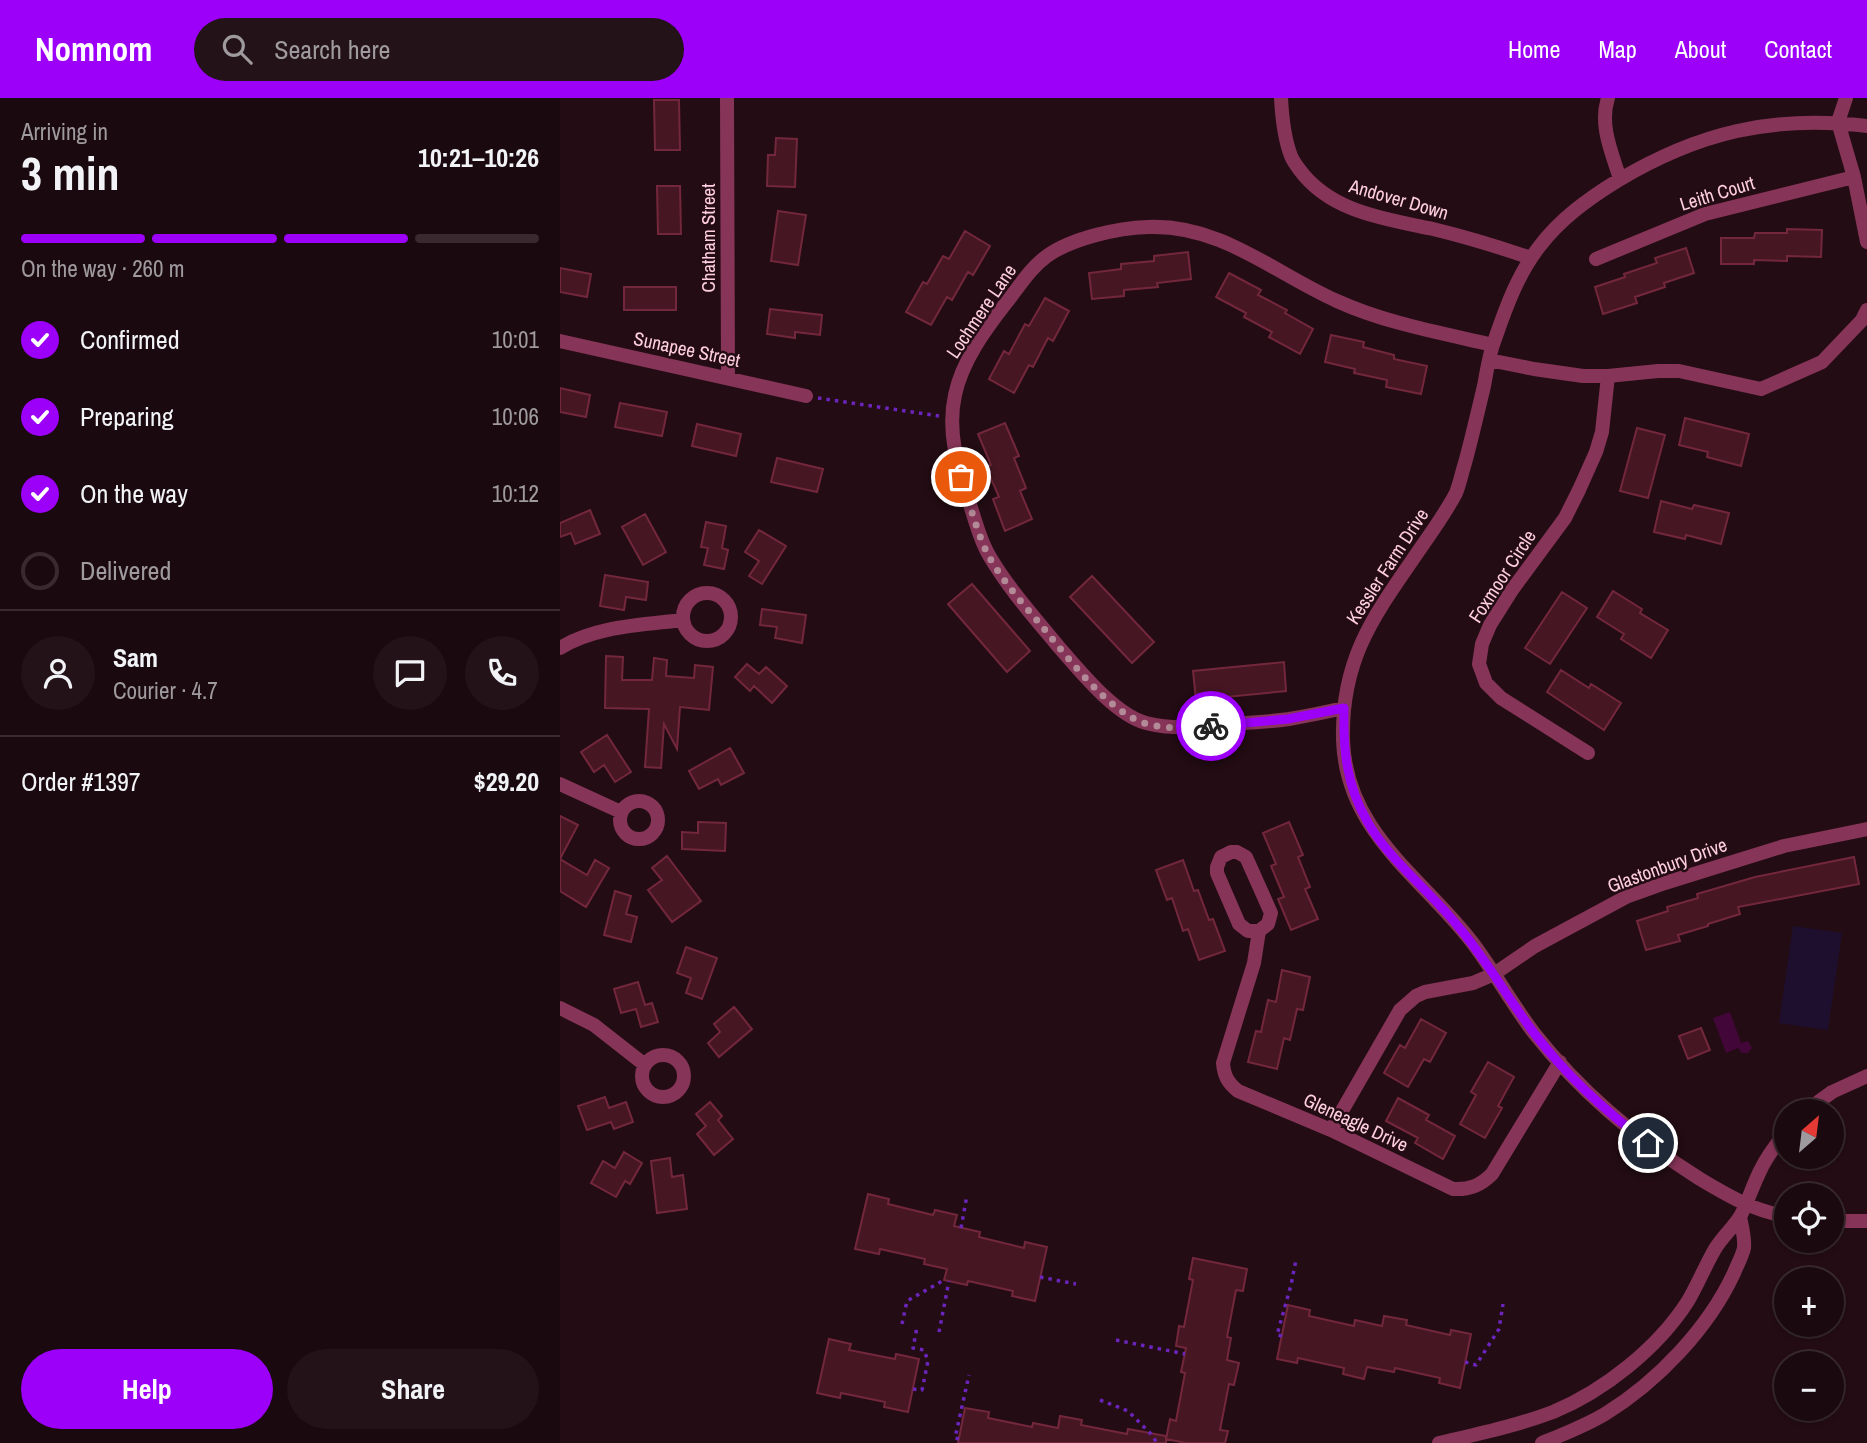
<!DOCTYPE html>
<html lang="en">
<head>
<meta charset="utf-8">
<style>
	:root { --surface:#1a090e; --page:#231217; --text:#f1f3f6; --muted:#9f9a9e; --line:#382a2e; --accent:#9d00f9 }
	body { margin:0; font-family:"Archivo Narrow",sans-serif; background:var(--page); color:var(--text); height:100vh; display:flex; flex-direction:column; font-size:26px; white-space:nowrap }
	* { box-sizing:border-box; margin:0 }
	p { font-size:23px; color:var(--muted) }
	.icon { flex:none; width:38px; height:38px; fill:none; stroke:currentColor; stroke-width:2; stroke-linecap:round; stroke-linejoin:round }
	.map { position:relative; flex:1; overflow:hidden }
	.sheet { display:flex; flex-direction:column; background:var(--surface); width:560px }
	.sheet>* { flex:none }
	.needle { width:46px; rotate:28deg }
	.tools { position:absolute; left:1214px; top:1001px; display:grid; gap:14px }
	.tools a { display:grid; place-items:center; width:70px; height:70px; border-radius:50%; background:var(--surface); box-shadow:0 2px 5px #0004,0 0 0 2px var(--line); font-size:35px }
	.pin { position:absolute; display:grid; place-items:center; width:60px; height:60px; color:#fff; margin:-30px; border:4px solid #fff; border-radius:50%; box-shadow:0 2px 7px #0007 }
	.courier { position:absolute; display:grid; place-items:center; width:70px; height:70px; margin:-35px; border:5px solid #9d00f9; border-radius:50%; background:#fff; color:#222; box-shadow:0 2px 9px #0007 }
	.headline em { font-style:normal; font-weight:700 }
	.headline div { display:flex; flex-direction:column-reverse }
	.headline { display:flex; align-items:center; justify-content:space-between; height:119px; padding:0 21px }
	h1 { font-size:46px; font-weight:700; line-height:52px }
	.bar { display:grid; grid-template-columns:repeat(4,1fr); gap:10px 7px; align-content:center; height:84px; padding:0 21px }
	.bar i { height:9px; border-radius:5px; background:var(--line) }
	.bar .selected { background:var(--accent) }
	.bar p { grid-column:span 4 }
	.line { display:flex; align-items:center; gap:18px; padding:0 21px; border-top:2px solid var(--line) }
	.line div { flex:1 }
	.round { display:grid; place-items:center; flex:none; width:74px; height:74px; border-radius:37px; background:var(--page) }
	ol { padding:0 21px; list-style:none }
	li { display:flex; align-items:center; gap:21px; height:77px }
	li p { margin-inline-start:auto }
	li .icon { padding:7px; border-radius:50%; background:var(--accent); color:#fff; stroke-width:4 }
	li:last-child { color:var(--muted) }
	li i { width:38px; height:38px; border:4px solid var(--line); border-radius:50% }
	.cta { display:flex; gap:14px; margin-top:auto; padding:14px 21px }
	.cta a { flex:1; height:80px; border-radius:42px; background:var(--accent); color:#fff; font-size:28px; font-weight:700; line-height:80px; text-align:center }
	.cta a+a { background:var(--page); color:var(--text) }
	header { display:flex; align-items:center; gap:42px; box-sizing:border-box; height:98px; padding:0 35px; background:var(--accent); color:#fff }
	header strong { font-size:33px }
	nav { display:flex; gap:38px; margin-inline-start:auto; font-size:24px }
	.search { width:490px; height:63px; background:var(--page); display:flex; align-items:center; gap:18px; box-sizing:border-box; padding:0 24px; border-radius:38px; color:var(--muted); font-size:26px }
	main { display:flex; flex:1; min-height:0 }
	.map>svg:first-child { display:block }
	.green { fill:#1e0f2e }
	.water { fill:#430639 }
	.building { fill:#461723; stroke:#73273c; stroke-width:2 }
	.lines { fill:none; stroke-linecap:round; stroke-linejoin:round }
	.path { stroke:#6c25bc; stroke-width:3.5; stroke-dasharray:3.5 5; stroke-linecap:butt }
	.minor { stroke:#863457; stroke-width:14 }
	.done { stroke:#b28a98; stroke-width:7; stroke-dasharray:0 12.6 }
	.route { stroke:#9d00f9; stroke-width:9 }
	.labels { text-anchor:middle; stroke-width:5; stroke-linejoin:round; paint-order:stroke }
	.street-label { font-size:19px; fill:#ffcee0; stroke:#230c13 }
</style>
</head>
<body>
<header>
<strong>Nomnom</strong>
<div class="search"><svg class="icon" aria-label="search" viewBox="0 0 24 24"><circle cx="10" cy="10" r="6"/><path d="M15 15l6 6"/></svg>Search here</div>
<nav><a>Home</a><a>Map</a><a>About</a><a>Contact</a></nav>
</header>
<main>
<section class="sheet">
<div class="headline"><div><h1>3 min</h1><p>Arriving in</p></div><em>10:21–10:26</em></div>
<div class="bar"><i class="selected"></i><i class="selected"></i><i class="selected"></i><i></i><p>On the way · 260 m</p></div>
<ol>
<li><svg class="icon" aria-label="check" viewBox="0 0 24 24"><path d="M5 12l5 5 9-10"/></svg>Confirmed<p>10:01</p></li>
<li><svg class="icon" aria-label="check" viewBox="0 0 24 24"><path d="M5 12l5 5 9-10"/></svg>Preparing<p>10:06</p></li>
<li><svg class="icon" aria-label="check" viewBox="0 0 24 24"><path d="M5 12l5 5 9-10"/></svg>On the way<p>10:12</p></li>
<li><i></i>Delivered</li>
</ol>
<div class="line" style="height:126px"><a class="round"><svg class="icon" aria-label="person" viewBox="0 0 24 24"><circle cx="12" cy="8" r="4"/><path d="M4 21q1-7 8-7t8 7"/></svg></a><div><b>Sam</b><p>Courier · 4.7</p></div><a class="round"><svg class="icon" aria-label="chat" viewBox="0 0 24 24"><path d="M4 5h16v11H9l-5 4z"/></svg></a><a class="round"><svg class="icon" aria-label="phone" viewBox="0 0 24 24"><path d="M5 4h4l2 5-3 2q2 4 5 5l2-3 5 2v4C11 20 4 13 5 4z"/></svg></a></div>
<div class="line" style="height:91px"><div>Order #1397</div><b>$29.20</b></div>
<div class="cta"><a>Help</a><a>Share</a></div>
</section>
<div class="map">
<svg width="1307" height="1345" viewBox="0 0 1307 1345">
	<rect width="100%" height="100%" fill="#230c13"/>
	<path class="green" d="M 1233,828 L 1282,835 L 1268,932 L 1219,925 Z"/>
	<path class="water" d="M 1170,914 L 1181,945 L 1188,943 L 1192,950 L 1188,955 L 1182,955 L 1178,950 L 1166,955 L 1153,920 Z"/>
	<path class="building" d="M 94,2 L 119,2 L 120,52 L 95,52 Z
		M 216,40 L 237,41 L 235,89 L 207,88 L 208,57 L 215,57 Z
		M 97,88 L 120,88 L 121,136 L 98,136 Z
		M 218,113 L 246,117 L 238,167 L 211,163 Z
		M 1227,131 L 1262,132 L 1261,159 L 1227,158 L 1227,163 L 1194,162 L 1194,166 L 1161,166 L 1161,140 L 1194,140 L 1195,135 L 1227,135 Z
		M 405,133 L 430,148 L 413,177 L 408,174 L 392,202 L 387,199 L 371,227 L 346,214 L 363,184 L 367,186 L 383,158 L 389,161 Z
		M 1126,150 L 1134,175 L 1104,185 L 1105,189 L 1075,199 L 1077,205 L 1043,216 L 1035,189 L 1065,179 L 1064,176 L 1097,165 L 1095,160 Z
		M 628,154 L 631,181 L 597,185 L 598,189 L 564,192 L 564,198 L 532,201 L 529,175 L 561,171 L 561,166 L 594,163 L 594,158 Z
		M 0,170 L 31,176 L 27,199 L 0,194 Z
		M 669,175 L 701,192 L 698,197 L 727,212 L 725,215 L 753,231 L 740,256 L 709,239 L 712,234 L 684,219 L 686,215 L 656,199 Z
		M 64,189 L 116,189 L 116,212 L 64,212 Z
		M 485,200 L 509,213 L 493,243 L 488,240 L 473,269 L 469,267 L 454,295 L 429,281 L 444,253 L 449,256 L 465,226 L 469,228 Z
		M 210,211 L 262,217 L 260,237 L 235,234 L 235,240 L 207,236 Z
		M 771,237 L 804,244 L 803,249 L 834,257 L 834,261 L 867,268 L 861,296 L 826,289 L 827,282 L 794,275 L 795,271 L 765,264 Z
		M 0,290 L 30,297 L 26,319 L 0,314 Z
		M 60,305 L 107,314 L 102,338 L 55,329 Z
		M 1125,320 L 1189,336 L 1181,368 L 1147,359 L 1148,354 L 1119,347 Z
		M 445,325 L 459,358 L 454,360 L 466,390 L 460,393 L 472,421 L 445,433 L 433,401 L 439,399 L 426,369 L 431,367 L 418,336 Z
		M 137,326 L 181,336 L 176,358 L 132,348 Z
		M 1077,330 L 1105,337 L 1088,400 L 1060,393 Z
		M 217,360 L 263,371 L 257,394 L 211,384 Z
		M 1101,403 L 1132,411 L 1134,407 L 1169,415 L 1161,446 L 1126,437 L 1125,441 L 1094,434 Z
		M 30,412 L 40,436 L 15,446 L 11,435 L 0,439 L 0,425 Z
		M 85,416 L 106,454 L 83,467 L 62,429 Z
		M 146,424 L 166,428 L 162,450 L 168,452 L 164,471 L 144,467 L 148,450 L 141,449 Z
		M 199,432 L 226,448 L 202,486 L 189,478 L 199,463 L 185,454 Z
		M 45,477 L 88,484 L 86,502 L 66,499 L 64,512 L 40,508 Z
		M 532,478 L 594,544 L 572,565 L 510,499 Z
		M 412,486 L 470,553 L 447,574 L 388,506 Z
		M 1053,493 L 1082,511 L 1080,515 L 1108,532 L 1091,560 L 1061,541 L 1064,536 L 1037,519 Z
		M 1002,494 L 1027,510 L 990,566 L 965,550 Z
		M 202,511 L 246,517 L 242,545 L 215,540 L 217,529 L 200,527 Z
		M 46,558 L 63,559 L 62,582 L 92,582 L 94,560 L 107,562 L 106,578 L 134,580 L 135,567 L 153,569 L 149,612 L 120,609 L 117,651 L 104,626 L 101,670 L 85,669 L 89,611 L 45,610 Z
		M 724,564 L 726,593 L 636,602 L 633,573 Z
		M 187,566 L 199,576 L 206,569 L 227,588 L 212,605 L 194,588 L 190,593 L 175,579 Z
		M 1001,572 L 1029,590 L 1031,586 L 1061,605 L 1044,632 L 987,594 Z
		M 47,637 L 71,674 L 55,684 L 44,667 L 34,674 L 21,654 Z
		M 170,650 L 184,675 L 161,687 L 158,681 L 139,691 L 129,673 Z
		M 0,718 L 18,727 L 0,761 L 27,777 L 35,762 L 49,770 L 26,809 L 0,793 Z
		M 138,724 L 166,725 L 165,753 L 122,751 L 122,734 L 138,735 Z
		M 729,724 L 743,757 L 738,759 L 750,789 L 745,791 L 758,821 L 731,832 L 718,801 L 724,799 L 711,768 L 716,766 L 703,735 Z
		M 107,758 L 141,803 L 112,824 L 88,792 L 102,782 L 92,770 Z
		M 1294,759 L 1299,786 L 1178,809 L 1180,816 L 1148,826 L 1148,828 L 1118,837 L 1120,843 L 1086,852 L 1077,823 L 1108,813 L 1107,809 L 1138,800 L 1137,796 L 1195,779 Z
		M 623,762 L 634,793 L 638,792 L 649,822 L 653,821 L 665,853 L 639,862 L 628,831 L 623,833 L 612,800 L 607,802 L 596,772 Z
		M 55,793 L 71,798 L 66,816 L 77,819 L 71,844 L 44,837 Z
		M 126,849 L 157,860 L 142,901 L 126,895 L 131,880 L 117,875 Z
		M 722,872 L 750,879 L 743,912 L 737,911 L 730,942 L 724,940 L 717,971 L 688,964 L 696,933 L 701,934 L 708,902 L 716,904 Z
		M 78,884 L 85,907 L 92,905 L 98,924 L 81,929 L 76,911 L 61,915 L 54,891 Z
		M 174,909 L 192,931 L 159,959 L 148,945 L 160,934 L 154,926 Z
		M 861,921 L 886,935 L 870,964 L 864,961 L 848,989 L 824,975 L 840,947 L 845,950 Z
		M 1141,930 L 1150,952 L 1128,961 L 1119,938 Z
		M 928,964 L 954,979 L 938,1008 L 942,1010 L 925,1040 L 900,1026 L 916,997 L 911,994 Z
		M 45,999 L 49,1010 L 66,1004 L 73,1024 L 54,1031 L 51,1024 L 27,1032 L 18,1008 Z
		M 838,1000 L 869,1017 L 866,1022 L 895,1038 L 883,1061 L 855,1045 L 858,1040 L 826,1023 Z
		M 150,1004 L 162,1018 L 158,1022 L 173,1041 L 154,1057 L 137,1036 L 146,1028 L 136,1016 Z
		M 64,1054 L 82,1065 L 70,1086 L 65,1083 L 56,1099 L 31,1085 L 43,1063 L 55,1070 Z
		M 110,1060 L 112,1079 L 123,1077 L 127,1111 L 97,1115 L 91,1063 Z
		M 308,1096 L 329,1101 L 328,1106 L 373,1117 L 375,1112 L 397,1117 L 394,1128 L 420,1134 L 419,1139 L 464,1150 L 465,1144 L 487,1149 L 475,1203 L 452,1198 L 453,1193 L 408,1183 L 407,1187 L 384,1182 L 387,1171 L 364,1166 L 365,1161 L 320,1151 L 319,1156 L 295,1151 Z
		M 633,1160 L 687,1171 L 683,1193 L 676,1192 L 667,1239 L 671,1240 L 667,1262 L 679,1265 L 674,1287 L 669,1286 L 660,1332 L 668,1333 L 665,1345 L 626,1345 L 606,1341 L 610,1321 L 616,1323 L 625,1275 L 621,1274 L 626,1250 L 616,1248 L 619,1228 L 624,1229 L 633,1182 L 629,1181 Z
		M 728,1207 L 750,1212 L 749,1218 L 794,1228 L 795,1222 L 822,1228 L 824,1218 L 847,1222 L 846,1227 L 890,1237 L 891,1232 L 911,1236 L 900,1290 L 879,1285 L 880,1280 L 835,1270 L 834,1274 L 807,1269 L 804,1281 L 783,1276 L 784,1270 L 738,1260 L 737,1265 L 717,1261 Z
		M 269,1241 L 291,1246 L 289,1252 L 335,1261 L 336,1256 L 359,1261 L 348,1314 L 324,1309 L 325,1304 L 281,1295 L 280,1300 L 257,1295 Z
		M 405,1310 L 429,1314 L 428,1320 L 472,1329 L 473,1325 L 498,1330 L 500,1318 L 522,1322 L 521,1327 L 567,1336 L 568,1331 L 606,1338 L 606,1345 L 398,1345 Z"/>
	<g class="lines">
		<path class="path" d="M 258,300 L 379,318
			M 401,1130 L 407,1097
			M 480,1179 L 516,1186
			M 342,1226 L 347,1203 L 384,1182
			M 379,1234 L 389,1183
			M 722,1238 L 717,1237 L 731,1187 L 736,1162
			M 556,1242 L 625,1256
			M 905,1264 L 916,1267 L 939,1231 L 943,1206
			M 353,1291 L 362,1292 L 368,1263 L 364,1252 L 353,1250 L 357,1229
			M 540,1302 L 568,1313 L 591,1336 L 597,1345
			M 399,1341 L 395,1340 L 409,1277"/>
		<path class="minor" d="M 167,0 L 168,279
			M 721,0 C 722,19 724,40 731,58 C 733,63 736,67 739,71 C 770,114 825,121 873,131 C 906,139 939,149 971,160
			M 1048,0 C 1039,27 1052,55 1060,81
			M 1286,0 L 1278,24 L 1294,79 L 1307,144
			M 1036,161 L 1145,116 L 1294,79
			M 0,243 L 246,298
			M 929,262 L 974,271 L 1023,278 L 1048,278 L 1098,273 L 1119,273 L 1201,291 L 1262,264 L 1302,222 L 1307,212
			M123 519a24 24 0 1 1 48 0a24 24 0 1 1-48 0Z
			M 0,550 C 36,528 82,527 123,522
			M 784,610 C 766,614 747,618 729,621 C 708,624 687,625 667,626 C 640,629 613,632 586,625 C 555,617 519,572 498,548 C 474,519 449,491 430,459 C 421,445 417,428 412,413 C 400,375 386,337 395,297 C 402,263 425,232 446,205 C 459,189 470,170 487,158 C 512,140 558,130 588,129 C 661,126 714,175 777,203 C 825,225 881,235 933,247
			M 1028,655 L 941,600 L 926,585 L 919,566 L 922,546 L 930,527 L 952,492 L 1005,420 L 1019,392 L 1036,354 L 1042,334 L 1048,278
			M 0,686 L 61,714
			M60 722a19 19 0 1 1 38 0a19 19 0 1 1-38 0Z
			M 699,833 L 688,833 L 679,826 L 657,775 L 657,769 L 661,759 L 671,754 L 677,754 L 686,759 L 711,815 L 708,826 L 699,833 L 694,865 L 663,965 C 664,978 668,985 678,993 L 771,1032 L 893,1091 C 910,1092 921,1087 932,1076 L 1000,964
			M 0,910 L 34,927 L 85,967
			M82 978a21 21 0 1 1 42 0a21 21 0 1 1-42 0Z
			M 1246,1013 L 1272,994 L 1307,978
			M 771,1032 L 840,912 L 856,898 L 865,894 L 913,885 L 934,876 L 975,848 L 1066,799 L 1105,785 L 1224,748 L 1307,731
			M 1227,1118 C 1195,1114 1167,1097 1140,1081 C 1078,1042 1020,993 974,935 C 952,906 934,873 912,844 C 861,778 786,734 783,642 C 781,557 817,514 862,448 C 874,431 886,414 896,395 C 900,385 902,374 905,365 C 912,339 918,313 924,288 C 927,272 929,256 935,241 C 946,209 958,176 979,149 C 1000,121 1028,101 1057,83 C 1139,34 1212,17 1307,28
			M 1272,1123 L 1307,1123
			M 879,1345 C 917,1336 956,1328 993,1314 C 1044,1293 1098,1250 1128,1203 C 1138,1186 1145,1168 1155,1151 C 1162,1139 1174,1129 1181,1117 C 1188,1103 1193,1087 1200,1073 C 1207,1058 1217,1045 1227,1033
			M 982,1345 C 1004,1336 1025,1328 1045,1316 C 1097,1284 1148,1231 1174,1175 C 1177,1167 1182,1159 1184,1150 C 1185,1140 1182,1129 1180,1119"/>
	</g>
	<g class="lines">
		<path class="done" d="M 401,379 C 409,404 416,431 427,455 C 442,483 465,508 485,532 C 509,561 546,610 581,624 C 603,632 628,630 651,628"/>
		<path class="route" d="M 651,628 L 728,621 L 784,610 C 783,651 786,686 807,723 C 828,761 869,792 897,827 C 926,861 947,899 974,935 C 1006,977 1046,1014 1088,1045"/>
	</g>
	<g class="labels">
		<g class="street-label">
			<text transform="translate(1157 95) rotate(-17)" y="7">Leith Court</text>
			<text transform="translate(839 101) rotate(16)" y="7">Andover Down</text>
			<text transform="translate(148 140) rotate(-90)" y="7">Chatham Street</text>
			<text transform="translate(421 213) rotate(-56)" y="7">Lochmere Lane</text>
			<text transform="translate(127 251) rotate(12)" y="7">Sunapee Street</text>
			<text transform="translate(827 468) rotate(-57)" y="7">Kessler Farm Drive</text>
			<text transform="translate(942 478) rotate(-57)" y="7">Foxmoor Circle</text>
			<text transform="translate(1107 767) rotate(-20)" y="7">Glastonbury Drive</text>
			<text transform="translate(796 1024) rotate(25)" y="7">Gleneagle Drive</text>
		</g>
	</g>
</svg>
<div class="tools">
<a><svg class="needle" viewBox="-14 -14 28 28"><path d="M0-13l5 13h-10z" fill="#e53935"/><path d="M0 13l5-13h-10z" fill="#9f9a9e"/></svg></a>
<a><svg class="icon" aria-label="locate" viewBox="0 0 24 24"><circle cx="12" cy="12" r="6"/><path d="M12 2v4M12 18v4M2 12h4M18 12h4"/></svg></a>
<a>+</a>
<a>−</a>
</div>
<div class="pin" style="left:401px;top:379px;background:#ea580c"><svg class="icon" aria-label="bag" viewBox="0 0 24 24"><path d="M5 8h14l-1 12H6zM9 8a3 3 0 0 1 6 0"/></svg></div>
<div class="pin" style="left:1088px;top:1045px;background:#1f2937"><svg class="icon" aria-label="home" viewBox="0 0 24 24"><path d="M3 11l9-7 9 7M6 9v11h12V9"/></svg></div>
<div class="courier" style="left:651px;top:628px"><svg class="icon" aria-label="bike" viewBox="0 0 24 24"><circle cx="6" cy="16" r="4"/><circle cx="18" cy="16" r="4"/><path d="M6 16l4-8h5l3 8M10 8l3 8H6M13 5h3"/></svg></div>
</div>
</main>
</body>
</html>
